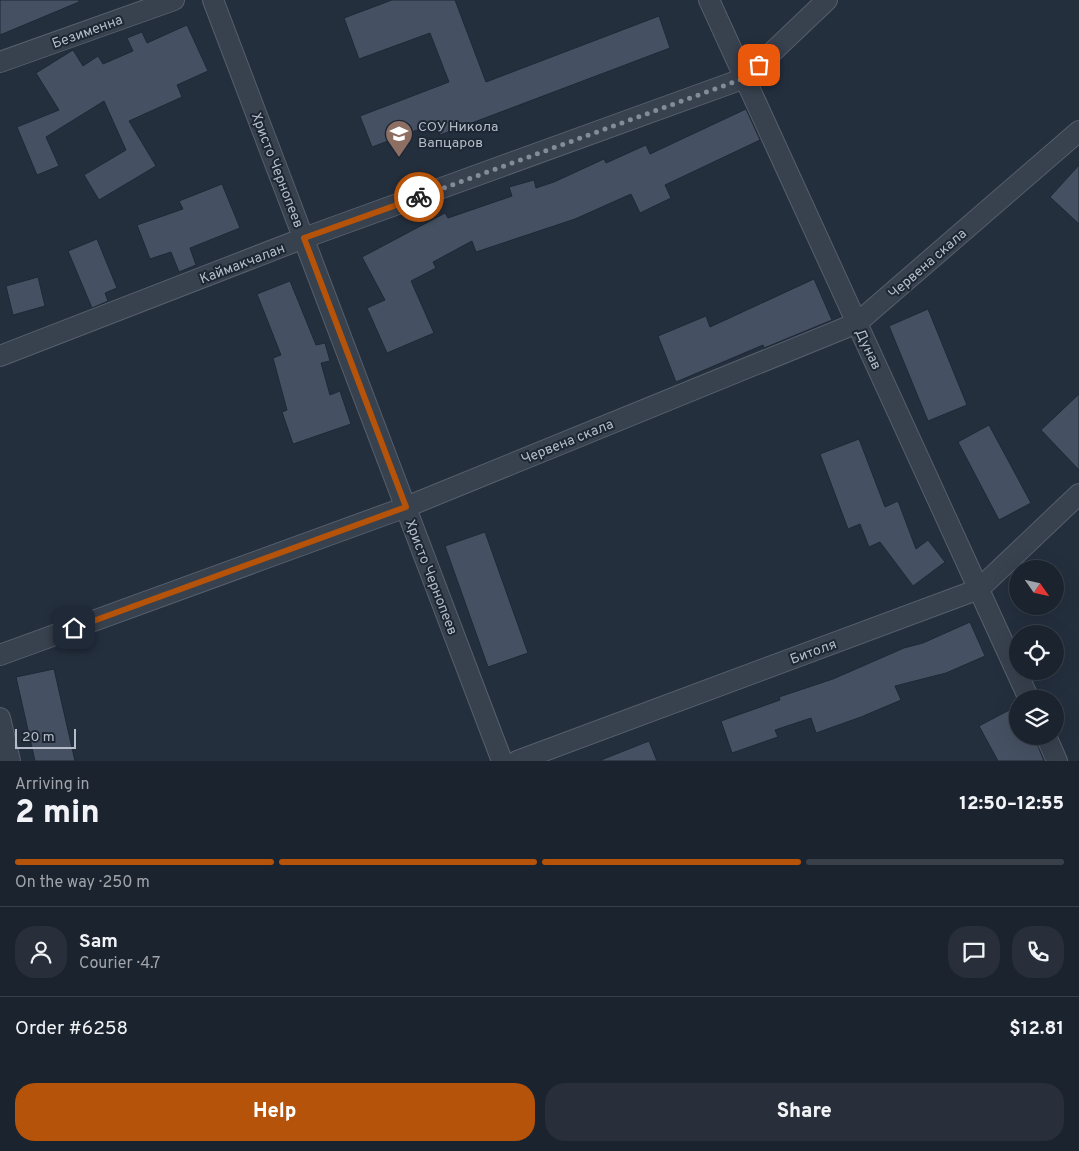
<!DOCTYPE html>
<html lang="en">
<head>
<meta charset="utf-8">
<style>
	:root { --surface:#1b232e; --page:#282f3a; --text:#f1f3f6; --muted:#a0a4aa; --line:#39404a; --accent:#b45309 }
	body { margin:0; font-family:Overpass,sans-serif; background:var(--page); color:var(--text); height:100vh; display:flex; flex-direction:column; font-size:19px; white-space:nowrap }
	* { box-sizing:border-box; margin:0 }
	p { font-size:16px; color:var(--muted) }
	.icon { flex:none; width:28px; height:28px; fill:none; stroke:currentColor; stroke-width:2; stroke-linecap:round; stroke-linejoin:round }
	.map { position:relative; height:761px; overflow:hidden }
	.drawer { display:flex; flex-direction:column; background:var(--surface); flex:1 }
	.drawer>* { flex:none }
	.needle { width:32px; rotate:124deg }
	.buttons { position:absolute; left:1009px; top:560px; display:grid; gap:10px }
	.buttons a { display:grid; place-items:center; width:55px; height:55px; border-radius:50%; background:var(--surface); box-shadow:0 5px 20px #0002,0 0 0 1px var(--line); font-size:25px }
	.scale { position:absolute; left:15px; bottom:12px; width:61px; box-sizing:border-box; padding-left:5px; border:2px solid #b4bcc9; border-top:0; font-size:14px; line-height:18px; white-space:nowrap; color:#b4bcc9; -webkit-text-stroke:4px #1d2633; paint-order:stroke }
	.pin { position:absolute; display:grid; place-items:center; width:42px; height:42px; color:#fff; margin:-21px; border-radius:10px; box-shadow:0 2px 8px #0006 }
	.courier { position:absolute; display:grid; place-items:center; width:50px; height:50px; margin:-25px; border:4px solid #b45309; border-radius:50%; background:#fff; color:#222; box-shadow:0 1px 6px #0007 }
	.overview em { font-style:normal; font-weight:800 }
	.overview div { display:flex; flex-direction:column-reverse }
	.overview { display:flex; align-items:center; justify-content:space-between; height:85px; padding:0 15px }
	h1 { font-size:32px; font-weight:800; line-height:38px }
	.bar { display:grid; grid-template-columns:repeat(4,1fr); gap:8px 5px; align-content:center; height:60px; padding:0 15px }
	.bar i { height:6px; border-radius:4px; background:var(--line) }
	.bar .on { background:var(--accent) }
	.bar p { grid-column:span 4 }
	.line { display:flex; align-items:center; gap:12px; padding:0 15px; border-top:1px solid var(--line) }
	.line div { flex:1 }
	.round { display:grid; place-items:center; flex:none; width:52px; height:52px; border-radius:20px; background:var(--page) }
	.action { display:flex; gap:10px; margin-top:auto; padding:10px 15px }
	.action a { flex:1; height:58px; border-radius:20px; background:var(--accent); color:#fff; font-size:20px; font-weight:800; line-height:58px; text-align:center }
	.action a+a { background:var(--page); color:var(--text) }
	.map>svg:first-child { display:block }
	.building { fill:#455162; stroke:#1f2835 }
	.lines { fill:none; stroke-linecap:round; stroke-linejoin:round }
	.minor-casing { stroke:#565f6c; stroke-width:22 }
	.minor { stroke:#38414e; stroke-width:20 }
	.done { stroke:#828b98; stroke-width:5; stroke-dasharray:0 9 }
	.route { stroke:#b45309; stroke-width:6 }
	.labels { text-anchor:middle; stroke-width:4; stroke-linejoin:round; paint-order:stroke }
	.street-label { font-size:14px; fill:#b4bcc9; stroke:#1d2633 }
	.poi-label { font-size:14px; fill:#b4bcc9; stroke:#1d2633; text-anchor:start }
</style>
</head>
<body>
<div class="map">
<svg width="1079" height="761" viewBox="0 0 1079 761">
	<rect width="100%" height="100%" fill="#242f3e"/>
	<path class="building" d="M 0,0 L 79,0 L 79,2 L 0,35 Z
		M 392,0 L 455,0 L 486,82 L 659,16 L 670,48 L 440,135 L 436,123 L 372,147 L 360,116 L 449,82 L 430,33 L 359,59 L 344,18 Z
		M 187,25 L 208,71 L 177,85 L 182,97 L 129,121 L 156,166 L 99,200 L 84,175 L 126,150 L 104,101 L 46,137 L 59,166 L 37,175 L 17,127 L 59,110 L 36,73 L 73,50 L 83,66 L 98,56 L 103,64 L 133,51 L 127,38 L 142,32 L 147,43 Z
		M 746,109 L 760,140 L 665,185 L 671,198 L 640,213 L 631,194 L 575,219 L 476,252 L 472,241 L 433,262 L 436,268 L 411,281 L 434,333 L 387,353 L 367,308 L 385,300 L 362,257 L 445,213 L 448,218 L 512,196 L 509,187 L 534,180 L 536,188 L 554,182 L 604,159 L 606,163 L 646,145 L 650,154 Z
		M 1079,165 L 1079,224 L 1050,197 Z
		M 222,184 L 240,228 L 190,248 L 196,265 L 179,272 L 171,252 L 150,259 L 137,225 L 183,209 L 179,201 Z
		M 97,239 L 117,288 L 105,293 L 108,301 L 92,308 L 68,251 Z
		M 38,277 L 45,306 L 13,315 L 6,286 Z
		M 814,279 L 832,320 L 764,348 L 763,345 L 676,382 L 658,336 L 706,316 L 710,327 Z
		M 290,281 L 316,345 L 325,343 L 330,361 L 321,363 L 330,395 L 340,391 L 351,424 L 293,444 L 282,412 L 287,410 L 273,358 L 281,355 L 257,294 Z
		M 928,309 L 967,405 L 928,421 L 889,326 Z
		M 1079,394 L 1079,470 L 1041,430 Z
		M 989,425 L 1031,503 L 999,520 L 958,442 Z
		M 859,439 L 885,507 L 898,501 L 916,549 L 928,540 L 945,562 L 913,586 L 880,542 L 869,547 L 860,524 L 848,529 L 820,454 Z
		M 485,532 L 528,653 L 488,667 L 445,546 Z
		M 970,622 L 985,656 L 946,673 L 895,686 L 901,700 L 861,717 L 816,733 L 811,718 L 775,730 L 778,737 L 732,753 L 721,721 L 780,700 L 779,697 L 833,679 L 904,648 L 923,643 Z
		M 54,669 L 75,761 L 35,761 L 16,677 Z
		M 1013,708 L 1018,717 L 1018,736 L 1034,736 L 1044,761 L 998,761 L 979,726 Z
		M 649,741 L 657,761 L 601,761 L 601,760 Z"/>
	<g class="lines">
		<defs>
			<path id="minor" d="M 213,0 L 502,761
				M 709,0 L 1029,699
				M 0,62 L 174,0
				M 0,356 L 304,238 L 745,78 L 827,0
				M 0,655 L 406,507 L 857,323 L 1079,131
				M 0,718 L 10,761
				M 1046,736 L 1057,761
				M 517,761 L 979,589 L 1079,494"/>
		</defs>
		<use href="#minor" class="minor-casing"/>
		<use href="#minor" class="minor"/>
	</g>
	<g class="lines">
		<path class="done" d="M 419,197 L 745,78 L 759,65"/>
		<path class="route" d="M 74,628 L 406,507 L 304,238 L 419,197"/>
	</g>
	<defs>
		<symbol id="school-pin" viewBox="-11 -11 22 30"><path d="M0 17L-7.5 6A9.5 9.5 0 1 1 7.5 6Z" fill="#8d6e63" stroke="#1d2633"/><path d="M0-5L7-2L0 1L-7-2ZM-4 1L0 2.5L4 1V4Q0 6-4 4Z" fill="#fff"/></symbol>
	</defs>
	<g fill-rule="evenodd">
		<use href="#school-pin" x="383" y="118" width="32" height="43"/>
	</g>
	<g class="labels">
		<g class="street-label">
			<text transform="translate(87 31) rotate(-20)" y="5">Безименна</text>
			<text transform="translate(278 170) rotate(69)" y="5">Христо Чернопеев</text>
			<text transform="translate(242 263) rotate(-21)" y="5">Каймакчалан</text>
			<text transform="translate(927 263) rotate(-41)" y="5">Червена скала</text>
			<text transform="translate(869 349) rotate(65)" y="5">Дунав</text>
			<text transform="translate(567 441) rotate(-22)" y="5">Червена скала</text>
			<text transform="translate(432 577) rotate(69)" y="5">Христо Чернопеев</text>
			<text transform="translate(813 651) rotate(-20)" y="5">Битоля</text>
		</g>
		<g class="poi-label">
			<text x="418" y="131">СОУ Никола<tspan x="418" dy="16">Вапцаров</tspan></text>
		</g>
	</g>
</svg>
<div class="buttons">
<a><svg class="needle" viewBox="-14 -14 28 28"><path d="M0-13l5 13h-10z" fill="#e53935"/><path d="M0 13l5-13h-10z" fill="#a0a4aa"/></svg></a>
<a><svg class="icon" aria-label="locate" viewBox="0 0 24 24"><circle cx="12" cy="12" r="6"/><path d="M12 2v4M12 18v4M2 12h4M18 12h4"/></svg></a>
<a><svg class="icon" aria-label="layers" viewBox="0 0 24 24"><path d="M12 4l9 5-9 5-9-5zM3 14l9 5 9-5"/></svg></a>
</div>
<div class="scale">20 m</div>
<div class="pin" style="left:759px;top:65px;background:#ea580c"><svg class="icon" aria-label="bag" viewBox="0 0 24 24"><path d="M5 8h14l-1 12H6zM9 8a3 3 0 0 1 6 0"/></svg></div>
<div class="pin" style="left:74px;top:628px;background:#1f2937"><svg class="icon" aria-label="home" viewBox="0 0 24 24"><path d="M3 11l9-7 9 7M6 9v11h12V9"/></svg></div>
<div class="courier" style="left:419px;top:197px"><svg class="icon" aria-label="bike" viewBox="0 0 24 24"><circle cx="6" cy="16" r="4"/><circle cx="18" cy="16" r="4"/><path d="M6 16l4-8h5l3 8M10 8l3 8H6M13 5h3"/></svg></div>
</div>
<section class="drawer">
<div class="overview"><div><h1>2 min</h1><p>Arriving in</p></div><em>12:50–12:55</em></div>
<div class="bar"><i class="on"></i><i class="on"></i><i class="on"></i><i></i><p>On the way · 250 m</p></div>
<div class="line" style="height:90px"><a class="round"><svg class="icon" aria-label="person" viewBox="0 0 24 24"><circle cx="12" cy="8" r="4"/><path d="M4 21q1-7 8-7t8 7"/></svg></a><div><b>Sam</b><p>Courier · 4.7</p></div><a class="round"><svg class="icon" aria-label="chat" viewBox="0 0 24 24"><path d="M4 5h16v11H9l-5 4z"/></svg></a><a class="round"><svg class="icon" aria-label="phone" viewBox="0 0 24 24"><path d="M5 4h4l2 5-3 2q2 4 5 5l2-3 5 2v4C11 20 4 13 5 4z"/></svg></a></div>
<div class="line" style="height:65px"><div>Order #6258</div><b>$12.81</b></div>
<div class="action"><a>Help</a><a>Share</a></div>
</section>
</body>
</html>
